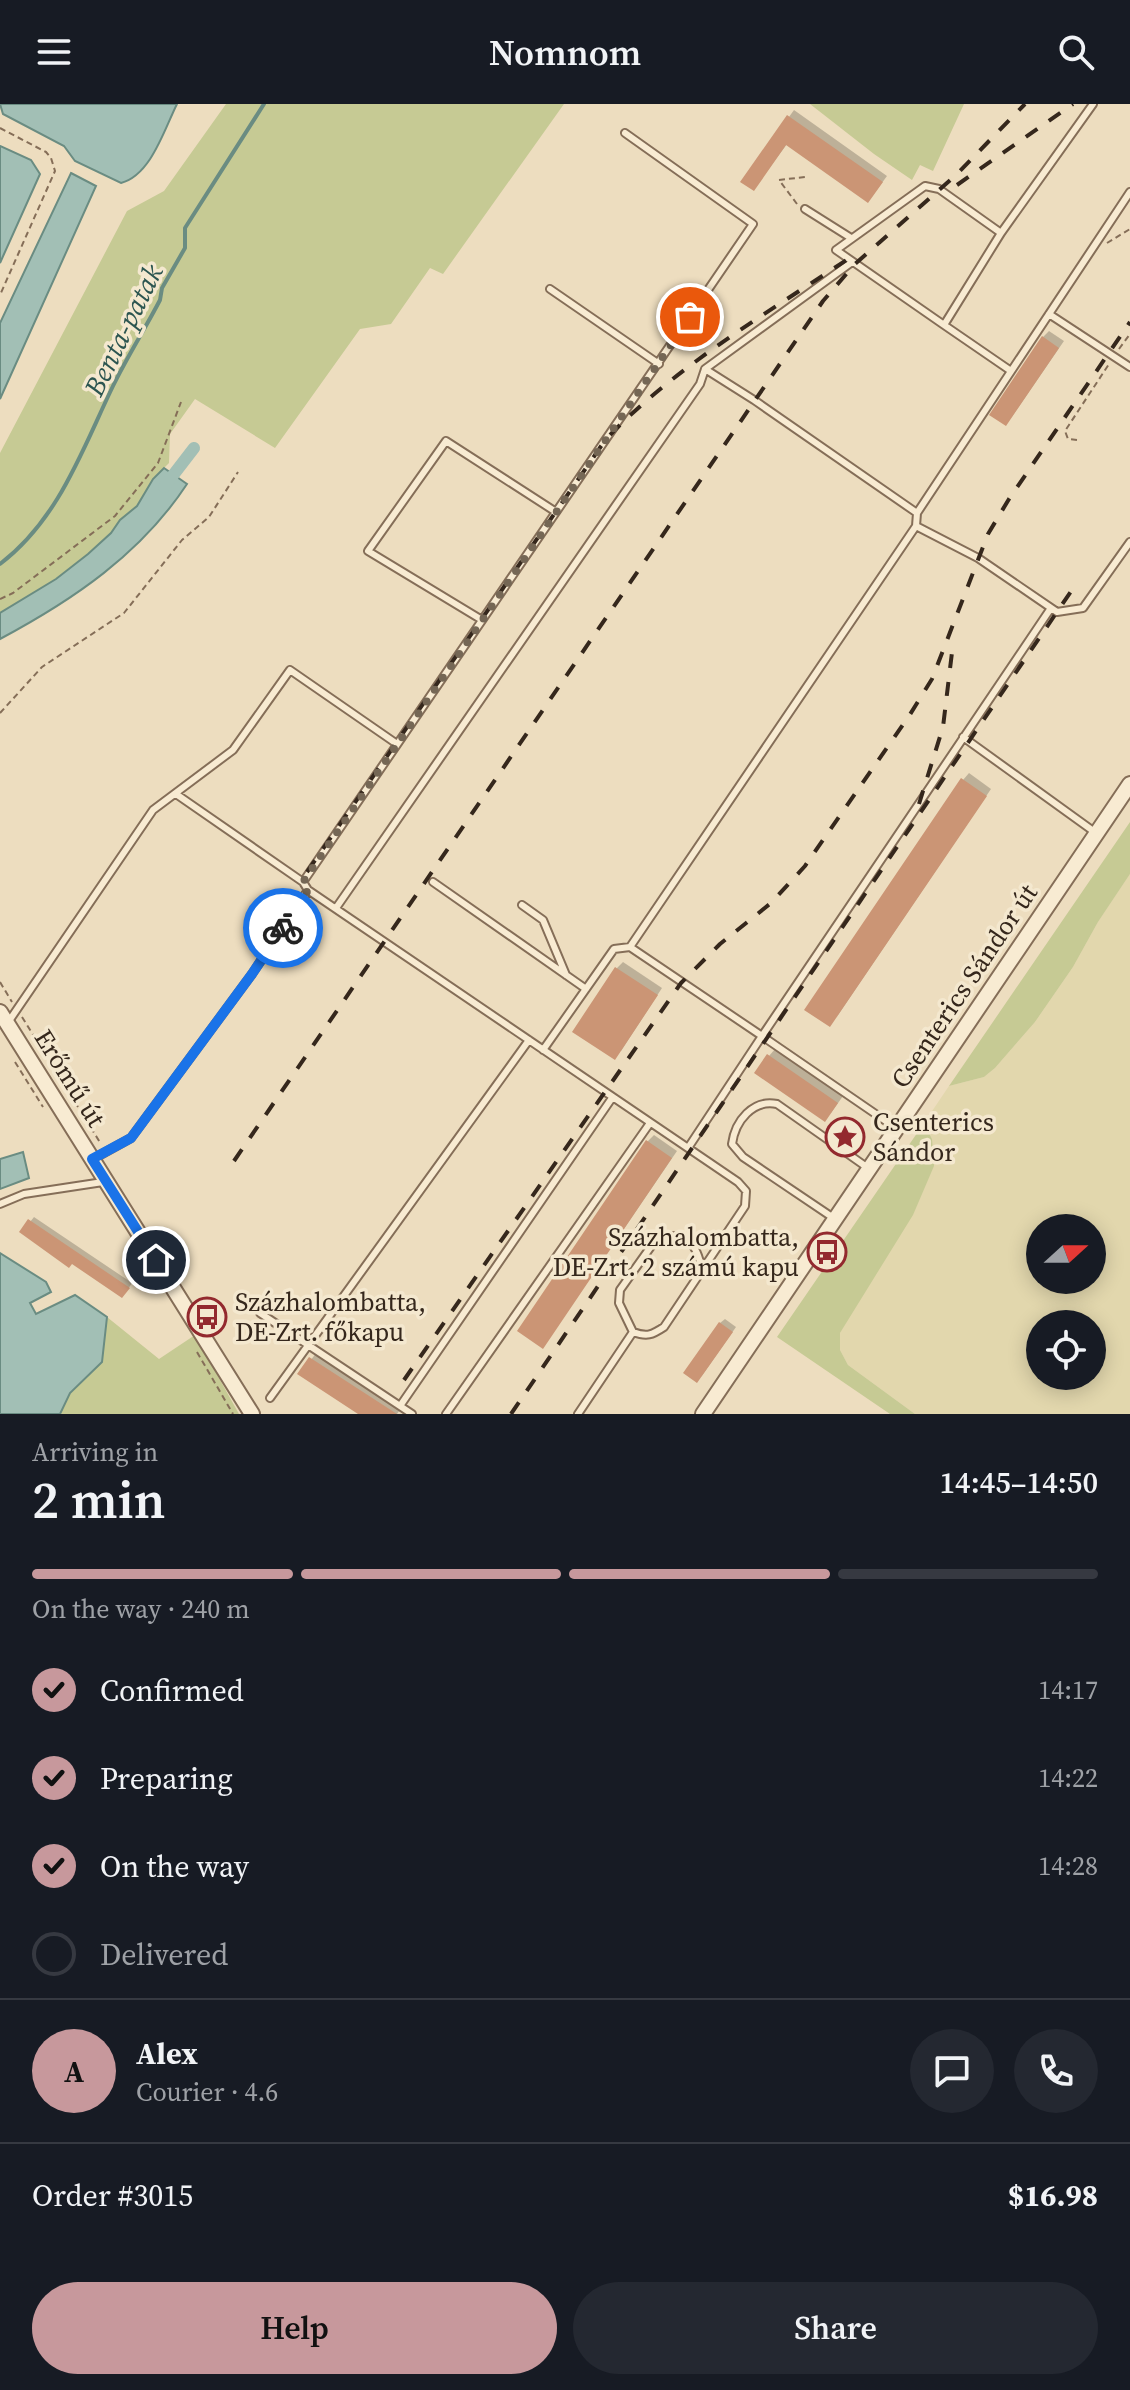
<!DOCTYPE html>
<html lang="en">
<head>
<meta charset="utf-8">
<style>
	:root { --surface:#171b24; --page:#242831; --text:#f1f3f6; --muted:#9ea1a6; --line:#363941; --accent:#c7989c }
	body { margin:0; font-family:"Source Serif 4",serif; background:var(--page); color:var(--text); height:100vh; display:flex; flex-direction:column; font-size:30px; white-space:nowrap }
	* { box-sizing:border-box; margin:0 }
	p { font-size:26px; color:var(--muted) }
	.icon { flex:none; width:44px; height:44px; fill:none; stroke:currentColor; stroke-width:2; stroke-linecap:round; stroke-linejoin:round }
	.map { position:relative; height:1310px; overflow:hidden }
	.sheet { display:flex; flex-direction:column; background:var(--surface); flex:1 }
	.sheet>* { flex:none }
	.needle { width:52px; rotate:69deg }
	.fabs { position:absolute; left:1026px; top:1110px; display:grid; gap:16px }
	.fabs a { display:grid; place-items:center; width:80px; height:80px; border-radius:50%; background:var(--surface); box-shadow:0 4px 20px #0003; font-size:40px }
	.pin { position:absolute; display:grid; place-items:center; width:68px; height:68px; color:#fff; margin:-34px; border:4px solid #fff; border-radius:50%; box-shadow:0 2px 8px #0007 }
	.courier { position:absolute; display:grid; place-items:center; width:80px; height:80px; margin:-40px; border:6px solid #1a73e8; border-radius:50%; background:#fff; color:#222; box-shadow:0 2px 10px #0007 }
	.head em { font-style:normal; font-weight:600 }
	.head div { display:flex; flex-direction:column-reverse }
	.head { display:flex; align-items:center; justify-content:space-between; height:136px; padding:0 32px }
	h1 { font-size:52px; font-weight:600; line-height:60px }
	.bar { display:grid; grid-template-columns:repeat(4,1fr); gap:12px 8px; align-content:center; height:96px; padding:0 32px }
	.bar i { height:10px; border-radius:6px; background:var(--line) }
	.bar .selected { background:var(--accent) }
	.bar p { grid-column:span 4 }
	.line { display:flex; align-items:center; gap:20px; padding:0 32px; border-top:2px solid var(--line) }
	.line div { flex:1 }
	.round { display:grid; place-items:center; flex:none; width:84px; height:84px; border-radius:42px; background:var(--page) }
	ol { padding:0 32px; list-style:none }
	li { display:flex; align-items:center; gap:24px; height:88px }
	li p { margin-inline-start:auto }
	li .icon { padding:8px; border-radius:50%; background:var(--accent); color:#111; stroke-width:4 }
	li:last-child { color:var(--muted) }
	li i { width:44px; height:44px; border:4px solid var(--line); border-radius:50% }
	.cta { display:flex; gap:16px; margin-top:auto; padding:16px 32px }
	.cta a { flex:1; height:92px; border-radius:48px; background:var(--accent); color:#111; font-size:32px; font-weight:600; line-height:92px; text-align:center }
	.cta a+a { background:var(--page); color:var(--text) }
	header { display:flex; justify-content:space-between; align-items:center; height:104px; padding:0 32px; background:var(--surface); font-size:36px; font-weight:600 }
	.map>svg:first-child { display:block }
	.farmland { fill:#e2d7ad; fill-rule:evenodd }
	.green { fill:#c6ca94 }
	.water { fill:#a2bfb5; stroke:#6a8c82; stroke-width:2 }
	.shadow { fill:#0003 }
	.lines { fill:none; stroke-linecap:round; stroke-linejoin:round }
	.stream { stroke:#6a8c82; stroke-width:4 }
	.canal { stroke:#a2bfb5; stroke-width:12 }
	.building { fill:#cb9575 }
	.service-casing { stroke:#856e58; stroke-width:10 }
	.tertiary-casing { stroke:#856e58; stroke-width:18 }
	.path { stroke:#856e58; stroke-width:2; stroke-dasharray:6 4; stroke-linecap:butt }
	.service { stroke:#f8ebd2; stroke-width:6 }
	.tertiary { stroke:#f8ebd2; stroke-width:14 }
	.rail { stroke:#35271c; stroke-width:4; stroke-dasharray:14 14; stroke-linecap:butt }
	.done { stroke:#756755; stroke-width:8; stroke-dasharray:0 14.4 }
	.route { stroke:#1a73e8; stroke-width:10 }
	.labels { text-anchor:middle; stroke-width:7; stroke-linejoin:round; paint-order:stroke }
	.street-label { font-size:26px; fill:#35271c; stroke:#f4e8cf }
	.poi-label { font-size:26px; fill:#35271c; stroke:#f4e8cf; text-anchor:start }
	.water-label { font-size:28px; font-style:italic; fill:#2c5550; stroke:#f4e8cf }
</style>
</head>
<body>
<header><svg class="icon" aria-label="menu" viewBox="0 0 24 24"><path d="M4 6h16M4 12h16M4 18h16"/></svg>Nomnom<svg class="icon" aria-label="search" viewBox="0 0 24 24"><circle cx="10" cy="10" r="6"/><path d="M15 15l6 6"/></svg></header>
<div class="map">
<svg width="1130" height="1310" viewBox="0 0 1130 1310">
	<rect width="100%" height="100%" fill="#edddbf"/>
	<path class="farmland" d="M 1130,770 L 1130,1310 L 915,1310 L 848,1261 L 840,1246 L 840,1229 L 932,1035 L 924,1019 L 949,982 L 984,973 L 995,964 L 1035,918 L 1073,863 L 1098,818 ZM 1040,1124 L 1092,1124 L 1092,1176 L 1040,1176 ZM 1040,1220 L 1092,1220 L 1092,1272 L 1040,1272 Z"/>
	<path class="green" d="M 226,0 L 564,0 L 443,170 L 430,164 L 391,220 L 360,225 L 275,344 L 195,295 L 170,330 L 169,359 L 153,375 L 137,402 L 120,416 L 111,429 L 88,450 L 56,475 L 0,509 L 0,349 L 127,107 L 164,87 Z
		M 810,0 L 964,0 L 933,67 L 920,61 L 912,76 L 874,50 Z
		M 1130,718 L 1130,770 L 1098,818 L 1073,863 L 1035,918 L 995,964 L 984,973 L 949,982 Z
		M 924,1019 L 932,1035 L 934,1062 L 913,1111 L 840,1229 L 840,1246 L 848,1261 L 915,1310 L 890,1310 L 777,1233 Z
		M 107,1213 L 159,1255 L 195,1231 L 239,1310 L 60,1310 L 70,1289 L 102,1258 Z"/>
	<path class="water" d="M 0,0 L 177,0 C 164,26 151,71 121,79 L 75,57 L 64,42 L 3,10 Z
		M 0,42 L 31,56 L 40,70 L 0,159 Z
		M 71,69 L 96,82 L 0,295 L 0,219 Z
		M 164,364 L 187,380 C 141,450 73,496 0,535 L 0,509 L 56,475 L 88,450 L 111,429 L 120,416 L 137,402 L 153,375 Z
		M 23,1048 L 29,1074 L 0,1085 L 0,1055 Z
		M 0,1149 L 46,1178 L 51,1188 L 30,1199 L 36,1210 L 75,1191 L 107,1213 L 102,1258 L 70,1289 L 60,1310 L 0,1310 Z"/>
	<path class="shadow" d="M 794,6 L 887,72 L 873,91 L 787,40 L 754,85 L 743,77 Z
		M 1049,227 L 1064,237 L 1011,314 L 1043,233 Z
		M 969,669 L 991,685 L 836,914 L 963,676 Z
		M 623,858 L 662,884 L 621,947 L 617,864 Z
		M 775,945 L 843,992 L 831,1009 L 769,952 Z
		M 654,1031 L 677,1047 L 548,1236 L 648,1037 Z
		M 34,1113 L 132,1179 L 126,1188 L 22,1128 Z
		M 725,1215 L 736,1223 L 701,1273 L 720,1219 Z
		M 317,1248 L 402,1303 L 397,1310 L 361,1310 L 300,1270 Z"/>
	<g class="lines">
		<path class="stream" d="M 0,460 C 59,415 82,346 113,282 C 127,253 145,225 160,196 L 162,184 L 185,144 L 185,124 L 264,0"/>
		<path class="canal" d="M 164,383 L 194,344"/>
	</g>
	<path class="building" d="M 787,11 L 883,78 L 868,99 L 786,41 L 754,87 L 740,78 Z
		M 1042,232 L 1059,244 L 1006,322 L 989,311 Z
		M 961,674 L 987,692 L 830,923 L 804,906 Z
		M 615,863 L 658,891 L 615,956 L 572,928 Z
		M 767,950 L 838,999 L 825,1018 L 754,969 Z
		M 646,1036 L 672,1054 L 543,1245 L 517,1227 Z
		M 28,1115 L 130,1184 L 122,1194 L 72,1160 L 69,1164 L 19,1128 Z
		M 719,1218 L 733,1228 L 697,1279 L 683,1269 Z
		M 309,1253 L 397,1310 L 358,1310 L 297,1270 Z"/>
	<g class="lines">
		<defs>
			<path id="service" d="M 805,105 L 851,134
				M 550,185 L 659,260
				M 1049,210 L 1130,263
				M 944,221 L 836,146 L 925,82 L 939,85 L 1001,129
				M 705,265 L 852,158
				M 1011,267 L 944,221 L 1001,129 L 1093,0
				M 916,422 L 978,454 L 1057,508 L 1083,504 L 1130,438
				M 482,516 L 368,447 L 446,337 L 556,408
				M 963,633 L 1096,729
				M 176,690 L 303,778 L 753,120 L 625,29
				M 303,778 L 308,786 L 688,1044 L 762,932 L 630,843 L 614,845 L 543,946
				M 433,778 L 586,885
				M 522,801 L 543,816 L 566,871
				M 336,804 L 700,280 L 705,265 L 754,296 L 917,409
				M 630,843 L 916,422 L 917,409 L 1130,88
				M 9,917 L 153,706 L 233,646 L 290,566 L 397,640
				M 896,1024 L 762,932 L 1051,504
				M 93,1055 L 131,1034 L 252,870 L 308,786
				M 0,1100 L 24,1090 L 103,1078
				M 835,1115 L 743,1053 L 732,1040 C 735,1017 753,995 777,1000 L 868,1064
				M 260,1209 L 412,1310
				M 633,1228 L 619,1199 L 620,1186 L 657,1134 C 687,1127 697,1139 702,1167
				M 270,1294 L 529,936
				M 400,1302 L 612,994
				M 446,1310 L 650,1019
				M 578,1310 L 633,1228 C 647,1233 652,1231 664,1223 L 745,1102 L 746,1087 L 738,1078 L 688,1044"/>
			<path id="tertiary" d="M 0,908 L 252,1310
				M 703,1310 L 1130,680"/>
		</defs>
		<use href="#service" class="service-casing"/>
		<use href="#tertiary" class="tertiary-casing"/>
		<path class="path" d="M 0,24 L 46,48 L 51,54 L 55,67 L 0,191
			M 797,100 L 779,76 L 805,73
			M 1107,139 L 1130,125
			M 1119,245 L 1130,230
			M 1077,336 L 1068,335 L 1065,327 L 1109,260
			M 0,495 L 13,489 L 115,412 L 158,359 L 181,298
			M 0,609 L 42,563 L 124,509 L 182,436 L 209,413 L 238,368
			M 0,878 L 12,898
			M 22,913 L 101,1040
			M 15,958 L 43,1003
			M 197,1248 L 233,1310"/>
		<use href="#service" class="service"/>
		<use href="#tertiary" class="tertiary"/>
		<path class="rail" d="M 957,81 L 1073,0
			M 919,700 L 943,623 L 953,540
			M 307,768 L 606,335 C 677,261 769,208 854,151
			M 234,1057 L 823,197 L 855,160 L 956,71 L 1025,0
			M 404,1276 L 681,879 L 720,840 L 771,799 L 805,762 L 909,612 L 932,575 L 988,430 L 1009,395 L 1130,218
			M 511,1310 L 1076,480"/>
	</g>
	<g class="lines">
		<path class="done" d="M 283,824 L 308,786 L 303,778 L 690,213"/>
		<path class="route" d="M 156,1156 L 92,1055 L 131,1034 L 252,870 L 283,824"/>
	</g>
	<defs>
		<symbol id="sight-ring" viewBox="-11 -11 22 22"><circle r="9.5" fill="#f4e8cf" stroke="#93292e" stroke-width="1.5"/><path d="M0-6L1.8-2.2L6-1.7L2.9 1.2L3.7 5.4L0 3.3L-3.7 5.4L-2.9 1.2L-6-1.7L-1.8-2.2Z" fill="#93292e"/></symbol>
		<symbol id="bus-ring" viewBox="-11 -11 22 22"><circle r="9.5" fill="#f4e8cf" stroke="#93292e" stroke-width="1.5"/><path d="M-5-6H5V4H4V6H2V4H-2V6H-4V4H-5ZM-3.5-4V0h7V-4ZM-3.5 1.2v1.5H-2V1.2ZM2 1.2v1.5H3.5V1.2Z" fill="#93292e"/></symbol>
	</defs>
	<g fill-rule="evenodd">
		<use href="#sight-ring" x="823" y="1011" width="44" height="44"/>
		<use href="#bus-ring" x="805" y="1126" width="44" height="44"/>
		<use href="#bus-ring" x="185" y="1191" width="44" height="44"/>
	</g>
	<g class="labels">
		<g class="street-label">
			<text transform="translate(964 882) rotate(-56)" y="9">Csenterics Sándor út</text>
			<text transform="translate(70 974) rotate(58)" y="9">Erőmű út</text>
		</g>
		<g class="poi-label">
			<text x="873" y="1027">Csenterics<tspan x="873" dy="30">Sándor</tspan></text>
			<text x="799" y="1142" text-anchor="end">Százhalombatta,<tspan x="799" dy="30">DE-Zrt. 2 számú kapu</tspan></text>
			<text x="235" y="1207">Százhalombatta,<tspan x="235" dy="30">DE-Zrt. főkapu</tspan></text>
		</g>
		<g class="water-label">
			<text transform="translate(123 226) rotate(-64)" y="10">Benta-patak</text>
		</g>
	</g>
</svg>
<div class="fabs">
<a><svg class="needle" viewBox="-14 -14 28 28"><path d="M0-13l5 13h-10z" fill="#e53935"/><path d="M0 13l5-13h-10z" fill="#9ea1a6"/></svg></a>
<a><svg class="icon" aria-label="locate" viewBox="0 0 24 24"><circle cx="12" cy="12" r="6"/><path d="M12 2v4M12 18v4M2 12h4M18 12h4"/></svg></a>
</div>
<div class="pin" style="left:690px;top:213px;background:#ea580c"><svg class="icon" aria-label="bag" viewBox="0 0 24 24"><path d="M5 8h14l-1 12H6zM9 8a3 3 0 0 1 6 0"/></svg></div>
<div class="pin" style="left:156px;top:1156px;background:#1f2937"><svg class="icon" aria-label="home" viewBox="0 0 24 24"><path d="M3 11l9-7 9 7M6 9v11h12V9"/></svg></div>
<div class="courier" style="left:283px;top:824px"><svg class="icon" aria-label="bike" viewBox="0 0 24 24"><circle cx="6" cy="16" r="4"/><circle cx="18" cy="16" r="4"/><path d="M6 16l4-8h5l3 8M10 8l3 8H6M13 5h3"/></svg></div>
</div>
<section class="sheet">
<div class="head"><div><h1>2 min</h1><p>Arriving in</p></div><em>14:45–14:50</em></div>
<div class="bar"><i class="selected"></i><i class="selected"></i><i class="selected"></i><i></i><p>On the way · 240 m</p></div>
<ol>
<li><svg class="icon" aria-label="check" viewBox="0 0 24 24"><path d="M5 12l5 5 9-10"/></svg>Confirmed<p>14:17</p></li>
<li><svg class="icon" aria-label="check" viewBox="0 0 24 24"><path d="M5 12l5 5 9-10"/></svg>Preparing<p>14:22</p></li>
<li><svg class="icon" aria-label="check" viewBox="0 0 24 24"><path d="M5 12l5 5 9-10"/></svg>On the way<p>14:28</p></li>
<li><i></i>Delivered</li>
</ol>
<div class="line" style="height:144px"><b class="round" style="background:var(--accent);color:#111">A</b><div><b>Alex</b><p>Courier · 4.6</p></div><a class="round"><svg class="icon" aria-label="chat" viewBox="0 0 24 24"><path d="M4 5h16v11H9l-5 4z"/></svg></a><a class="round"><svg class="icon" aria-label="phone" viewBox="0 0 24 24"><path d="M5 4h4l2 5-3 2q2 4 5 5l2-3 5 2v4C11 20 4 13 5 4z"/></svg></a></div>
<div class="line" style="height:104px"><div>Order #3015</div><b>$16.98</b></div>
<div class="cta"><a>Help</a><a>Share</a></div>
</section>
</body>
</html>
